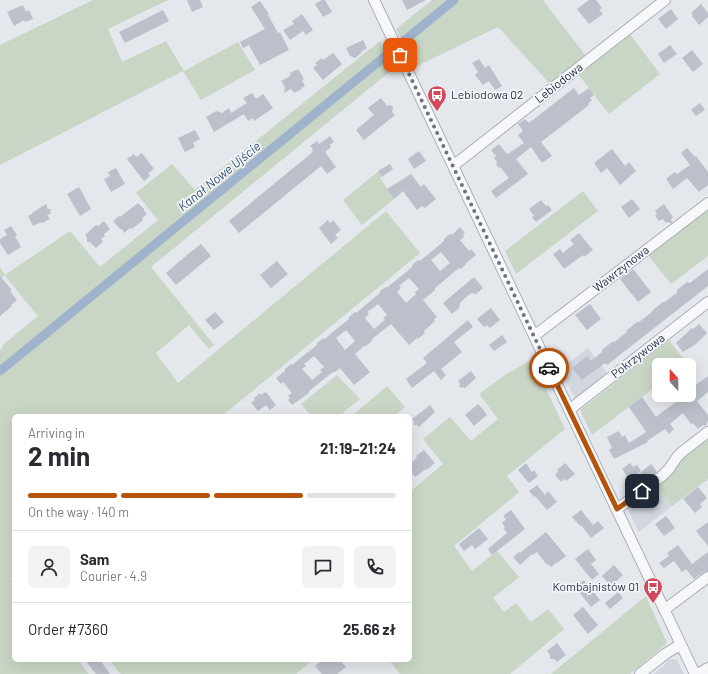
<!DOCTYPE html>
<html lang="en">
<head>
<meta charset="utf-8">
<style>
	:root { --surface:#fff; --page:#f2f2f3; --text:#2b2b33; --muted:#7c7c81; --line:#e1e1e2; --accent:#b45309 }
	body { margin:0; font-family:Barlow,sans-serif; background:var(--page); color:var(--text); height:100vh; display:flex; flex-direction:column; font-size:15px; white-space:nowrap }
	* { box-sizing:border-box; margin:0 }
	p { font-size:13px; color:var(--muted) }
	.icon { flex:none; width:22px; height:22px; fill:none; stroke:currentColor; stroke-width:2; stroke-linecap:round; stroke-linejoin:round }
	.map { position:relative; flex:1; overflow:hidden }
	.side { position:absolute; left:12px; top:414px; width:400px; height:248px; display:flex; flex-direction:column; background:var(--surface); border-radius:6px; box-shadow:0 4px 16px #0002 }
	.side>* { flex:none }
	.needle { width:26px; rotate:339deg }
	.fabs { position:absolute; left:652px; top:358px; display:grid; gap:8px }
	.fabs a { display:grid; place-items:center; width:44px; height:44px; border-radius:6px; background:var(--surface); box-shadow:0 4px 16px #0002; font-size:20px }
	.pin { position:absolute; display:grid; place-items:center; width:34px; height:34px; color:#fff; margin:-17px; border-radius:8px; box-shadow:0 2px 6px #0006 }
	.courier { position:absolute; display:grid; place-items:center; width:40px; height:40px; margin:-20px; border:3px solid #b45309; border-radius:50%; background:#fff; color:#222; box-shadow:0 1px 5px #0007 }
	.headline em { font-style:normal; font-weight:700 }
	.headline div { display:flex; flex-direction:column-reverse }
	.headline { display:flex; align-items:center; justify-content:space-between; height:68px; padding:0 16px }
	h1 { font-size:26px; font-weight:700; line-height:30px }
	.bar { display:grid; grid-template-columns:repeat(4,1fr); gap:6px 4px; align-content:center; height:48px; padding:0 16px }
	.bar i { height:5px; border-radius:3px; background:var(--line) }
	.bar .active { background:var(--accent) }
	.bar p { grid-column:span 4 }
	.line { display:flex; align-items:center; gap:10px; padding:0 16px; border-top:1px solid var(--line) }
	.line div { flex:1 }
	.round { display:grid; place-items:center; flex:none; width:42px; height:42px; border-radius:6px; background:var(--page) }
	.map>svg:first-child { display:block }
	.built { fill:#d2d6de }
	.green { fill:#c9d6c5 }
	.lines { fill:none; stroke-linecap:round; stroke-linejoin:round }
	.canal { stroke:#9fb4cc; stroke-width:9 }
	.building { fill:#bbc0ca; fill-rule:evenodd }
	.minor-casing { stroke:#a9aeb7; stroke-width:12 }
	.minor { stroke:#f7f8fa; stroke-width:10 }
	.done { stroke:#6c737f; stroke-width:4; stroke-dasharray:0 7.2 }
	.route { stroke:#b45309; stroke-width:5 }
	.labels { text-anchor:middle; stroke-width:3.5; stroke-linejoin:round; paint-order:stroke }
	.street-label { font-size:12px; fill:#2b3445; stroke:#f4f6f9 }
	.poi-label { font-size:12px; fill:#2b3445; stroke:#f4f6f9; text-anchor:start }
	.water-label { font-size:13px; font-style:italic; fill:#34527a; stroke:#f4f6f9 }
</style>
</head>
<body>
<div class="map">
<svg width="708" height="674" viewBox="0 0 708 674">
	<rect width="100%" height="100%" fill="#e4e7ec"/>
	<path class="built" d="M 588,348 L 607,373 L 575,399 L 560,369 Z
		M 656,485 L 672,506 L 639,532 L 627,508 Z
		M 672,659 L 677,660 L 684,674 L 653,674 L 666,664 L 665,662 L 668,660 Z"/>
	<path class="green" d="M 93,0 L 168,0 L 108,29 L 122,62 L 166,41 L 184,71 L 238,42 L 255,70 L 201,100 L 183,71 L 0,165 L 0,45 Z
		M 432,0 L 543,0 L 545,3 L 586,56 L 551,85 L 498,27 L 417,66 L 411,54 L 408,51 L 396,29 Z
		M 630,34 L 660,74 L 609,114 L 578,74 Z
		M 380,41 L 393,69 L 151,267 L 214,345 L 209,349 L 189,325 L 156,353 L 178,383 L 386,211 L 420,253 L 222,416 L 14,416 L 14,576 L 10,579 L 14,583 L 14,660 L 78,660 L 89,674 L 0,674 L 0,350 L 2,348 L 4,344 L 38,316 L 5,276 L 0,278 L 0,267 L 5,275 L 70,231 L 100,267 L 158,220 L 136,193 L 172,164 L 195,190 Z
		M 379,171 L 382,176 L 380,178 L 394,199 L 362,225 L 343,200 Z
		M 583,191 L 598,211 L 516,274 L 505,251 Z
		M 708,208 L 708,256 L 671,284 L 647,254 Z
		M 669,340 L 686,362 L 683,365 L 659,365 L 659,384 L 592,435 L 580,410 Z
		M 532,359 L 565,429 L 507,476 L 519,492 L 454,546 L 472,571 L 497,551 L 519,577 L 493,598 L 504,612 L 516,603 L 531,622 L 548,609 L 564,629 L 510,674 L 400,674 L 389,660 L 410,660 L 410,492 L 443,464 L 423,439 L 450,417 L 471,441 L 498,419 L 479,394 L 505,375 Z
		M 337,375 L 360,399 L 339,416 L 311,416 L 301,404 Z
		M 387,386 L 405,407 L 394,416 L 352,416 Z
		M 708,437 L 708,479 L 672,506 L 656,485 L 680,459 Z
		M 646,596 L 667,643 L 630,674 L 551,674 Z
		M 110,660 L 313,660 L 296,674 L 121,674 L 117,670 Z"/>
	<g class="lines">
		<path class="canal" d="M 0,371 L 454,0"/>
	</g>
	<path class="building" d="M 187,0 L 200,0 L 203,7 L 192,12 Z
		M 322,0 L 325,0 L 332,12 L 323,17 L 315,4 Z
		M 402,0 L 426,0 L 407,10 Z
		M 589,0 L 596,0 L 602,8 L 599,10 L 603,14 L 589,24 L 577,9 Z
		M 260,1 L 269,14 L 268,15 L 278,33 L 280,32 L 289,50 L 260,65 L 249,45 L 243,48 L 240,42 L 265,29 L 251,7 Z
		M 701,4 L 708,13 L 708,17 L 699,25 L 692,16 L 693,15 L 691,13 Z
		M 23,5 L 26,12 L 29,10 L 33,19 L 25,22 L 24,20 L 14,26 L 7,12 Z
		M 671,9 L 678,19 L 666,29 L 658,19 Z
		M 163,10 L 169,21 L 125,43 L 119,32 Z
		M 302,14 L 313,30 L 306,35 L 303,31 L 290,40 L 283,30 L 294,24 L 292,21 Z
		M 363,40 L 367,48 L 361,52 L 361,53 L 355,58 L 350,56 L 346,48 Z
		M 670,45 L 677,54 L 664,63 L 658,54 Z
		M 692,50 L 703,64 L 693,72 L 682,58 Z
		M 333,53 L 342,64 L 323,80 L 313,68 L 317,65 L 315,63 L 322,58 L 323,60 Z
		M 479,59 L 485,68 L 489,65 L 502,86 L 495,90 L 489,81 L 483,85 L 475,75 L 478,72 L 472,63 Z
		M 298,69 L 304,79 L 302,80 L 305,86 L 301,88 L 302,89 L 294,93 L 291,89 L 284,93 L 285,87 L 281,81 L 290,76 L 290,75 L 291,75 L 290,73 Z
		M 574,88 L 579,95 L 589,88 L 594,95 L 590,98 L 592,100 L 588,104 L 589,105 L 541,142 L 552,156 L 542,163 L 531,147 L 516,159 L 528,174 L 496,198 L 491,191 L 509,178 L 501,168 L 498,167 L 496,164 L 497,162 L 494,158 L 496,156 L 491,150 L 499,144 L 507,154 L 509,153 L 524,143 L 518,135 L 523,131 L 518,124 L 525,119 L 529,123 Z
		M 252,93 L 256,99 L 263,94 L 273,108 L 254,121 L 253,118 L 248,121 L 244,114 L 214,132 L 206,117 L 216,111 L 222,113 L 229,108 L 231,113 L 247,103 L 243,98 Z
		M 381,98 L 387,106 L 391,105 L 393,108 L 392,112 L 395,115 L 364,140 L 356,130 L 374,115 L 368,108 Z
		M 700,103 L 705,110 L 696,116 L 691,110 Z
		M 195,130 L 200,139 L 193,143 L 195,147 L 185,152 L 178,138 Z
		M 330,136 L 334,142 L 330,145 L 331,147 L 325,152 L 336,167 L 327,174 L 321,166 L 239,233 L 229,221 L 281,178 L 313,152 L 312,150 L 313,149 L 310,146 L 317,141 L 319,144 Z
		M 687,148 L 695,157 L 696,156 L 708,172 L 708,185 L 699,192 L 687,178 L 673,189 L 666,179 L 675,172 L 677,174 L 690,165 L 681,153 Z
		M 612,149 L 625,166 L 629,162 L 636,171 L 620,185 L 607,168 L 601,173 L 594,163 Z
		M 419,151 L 426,161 L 414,169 L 408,159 Z
		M 142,153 L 154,169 L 148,173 L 150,176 L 144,181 L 127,159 L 134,154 L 136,157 Z
		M 390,164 L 393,169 L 382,177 L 378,171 Z
		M 116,168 L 125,184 L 111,192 L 104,179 L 110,176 L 108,172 Z
		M 411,174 L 421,187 L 424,184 L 436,199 L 425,208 L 422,206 L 417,210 L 403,191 L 394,199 L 387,189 Z
		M 79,187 L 91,209 L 80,216 L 67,194 Z
		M 632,199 L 640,209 L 629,218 L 621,207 Z
		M 541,200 L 546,206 L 548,205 L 552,210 L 536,222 L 532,217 L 534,216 L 529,209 Z
		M 138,203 L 144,209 L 144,211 L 147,214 L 142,218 L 143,220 L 132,229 L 130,228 L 124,233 L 122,229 L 120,229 L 113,221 L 119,216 L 120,217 Z
		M 46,204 L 48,209 L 51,209 L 50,214 L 47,215 L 50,219 L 42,223 L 41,222 L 33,226 L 28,216 L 32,214 L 32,213 Z
		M 664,204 L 673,217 L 671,219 L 672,223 L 671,223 L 667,222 L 666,223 L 663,219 L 659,221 L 655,216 L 657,214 L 655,211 Z
		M 328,220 L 330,223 L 333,220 L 341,230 L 335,235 L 338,238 L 331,244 L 319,228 Z
		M 104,221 L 110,229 L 104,234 L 105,236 L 101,239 L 103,242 L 96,248 L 90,242 L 87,242 L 87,238 L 85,235 L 96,225 L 98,226 Z
		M 11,226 L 17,235 L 15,236 L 21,247 L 8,255 L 0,243 L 0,239 L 7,235 L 4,230 Z
		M 460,227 L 465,233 L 463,234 L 464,237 L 460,240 L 469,251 L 471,249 L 476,255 L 467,262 L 466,264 L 461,269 L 459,268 L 435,288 L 435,290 L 423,300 L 437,317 L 434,319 L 435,321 L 424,331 L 425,333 L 418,339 L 417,338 L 409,345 L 391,324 L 372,339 L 372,341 L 366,346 L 364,346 L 355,354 L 370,372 L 354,385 L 340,368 L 335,372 L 333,372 L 309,391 L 309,393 L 292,405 L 288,400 L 290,398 L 288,396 L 292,393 L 283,382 L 281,384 L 276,378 L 285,371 L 285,369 L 291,364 L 293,364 L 317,345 L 317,343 L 323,338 L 325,339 L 334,331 L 349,319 L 349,317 L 355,312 L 356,313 L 380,293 L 380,291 L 386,287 L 388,287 L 412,267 L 412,265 L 418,260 L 420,261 L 444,241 L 444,239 L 450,234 L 452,235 ZM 441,252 L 450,263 L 440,271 L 431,260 ZM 409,278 L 419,289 L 415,292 L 416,294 L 406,303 L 397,292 L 401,288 L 399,286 ZM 378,304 L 387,315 L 383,318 L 385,320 L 374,329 L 365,318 L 369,314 L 367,312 ZM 346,330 L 355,341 L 345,350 L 336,338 ZM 314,356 L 324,367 L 320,370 L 322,372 L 312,380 L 302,369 L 306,366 L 304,364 Z
		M 579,233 L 593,250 L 584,257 L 583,255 L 564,269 L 553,254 L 560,249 L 563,253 L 574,244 L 570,240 Z
		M 201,244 L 211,256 L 176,285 L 166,273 L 188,254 Z
		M 277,261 L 288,274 L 271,288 L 260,275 Z
		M 633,269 L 651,292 L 638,302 L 620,279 Z
		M 708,269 L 708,286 L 607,365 L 605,363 L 593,372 L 593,371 L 582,380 L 572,368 L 587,356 L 591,361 L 602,352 L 602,350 L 612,342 L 614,342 L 617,340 L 627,332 L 627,330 L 637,322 L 639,322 L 652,312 L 653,310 L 663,302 L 665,302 L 674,295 L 677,293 L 677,290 L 687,282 L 690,283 Z
		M 0,276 L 12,290 L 10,291 L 17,300 L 11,305 L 12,306 L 0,316 Z
		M 474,277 L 483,288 L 476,294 L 471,293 L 464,299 L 460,303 L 459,308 L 452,314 L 443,303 Z
		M 590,304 L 601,319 L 587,330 L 575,315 Z
		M 491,308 L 500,320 L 490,328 L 487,325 L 484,327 L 477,319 Z
		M 215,312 L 224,322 L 214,330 L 205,320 Z
		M 468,320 L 473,327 L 454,342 L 462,352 L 441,369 L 446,375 L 441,380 L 434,371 L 412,388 L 406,379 L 427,363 L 423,358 Z
		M 699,324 L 707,333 L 696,344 L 683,352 L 676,343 L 692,328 L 693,329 Z
		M 502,335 L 507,342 L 494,351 L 489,345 Z
		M 471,371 L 476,378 L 465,388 L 459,387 L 460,384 L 458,381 Z
		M 708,376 L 708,392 L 697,401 L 708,415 L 708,421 L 707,422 L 706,426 L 703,425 L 698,429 L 693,423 L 691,424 L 683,413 L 670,424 L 674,429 L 669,434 L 665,429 L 647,441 L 648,442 L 614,459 L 609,450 L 612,448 L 607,437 L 619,431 L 622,437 L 625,435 L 629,443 L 646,432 L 629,407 L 642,397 L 656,417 L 685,395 L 689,395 L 689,390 Z
		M 266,392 L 276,405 L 270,410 L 266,405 L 258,411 L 251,403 L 255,400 L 254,398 L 260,393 L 261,395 Z
		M 478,404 L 483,409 L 487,415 L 474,426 L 465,415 Z
		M 430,405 L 435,412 L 419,427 L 417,425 L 414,425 L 414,422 L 412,419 Z
		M 424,450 L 435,463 L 427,470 L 426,469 L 415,477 L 410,471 L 410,464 L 417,458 L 416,456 Z
		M 526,463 L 532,472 L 534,470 L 538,476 L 529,483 L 518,470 Z
		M 565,463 L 575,474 L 566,481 L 564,479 L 561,482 L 555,475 L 558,472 L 557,470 Z
		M 630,463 L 633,467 L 637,465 L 641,471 L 630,480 L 622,469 Z
		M 651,464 L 657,472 L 646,480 L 640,473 Z
		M 537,485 L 545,495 L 548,491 L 557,502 L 547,510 L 535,496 L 534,497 L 529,491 Z
		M 698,487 L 707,498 L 700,504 L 702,507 L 695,513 L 683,499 Z
		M 511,510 L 525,529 L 492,555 L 488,549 L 507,533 L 503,528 L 505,527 L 502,523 L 506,519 L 503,516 Z
		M 581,510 L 593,525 L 598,521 L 604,528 L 591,538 L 581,525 L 580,526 L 572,517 Z
		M 666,516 L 675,528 L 664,536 L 655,524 Z
		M 708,522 L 708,546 L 696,531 Z
		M 479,528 L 488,539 L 475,549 L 472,545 L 464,551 L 459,544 Z
		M 546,532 L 566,556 L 557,563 L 557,562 L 551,567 L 548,564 L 547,565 L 537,552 L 533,555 L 532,554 L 520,565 L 513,557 L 519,552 L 520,553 Z
		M 678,545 L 692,564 L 708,552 L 708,571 L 704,572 L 694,579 L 686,569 L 682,572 L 674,561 L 664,568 L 659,563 L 669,556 L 667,553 Z
		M 588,549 L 596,560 L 591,564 L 599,574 L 592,580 L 575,559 Z
		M 614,565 L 623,575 L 611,586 L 602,576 Z
		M 584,580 L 600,600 L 591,607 L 575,587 Z
		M 618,592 L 623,598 L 610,609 L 605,603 Z
		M 583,607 L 598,625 L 588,634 L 573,615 Z
		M 557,643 L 566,655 L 557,662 L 554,659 L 550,659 L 550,655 L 547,651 Z
		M 85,660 L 100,660 L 110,674 L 96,674 Z
		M 322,660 L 340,660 L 346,667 L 337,674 L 322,674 L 315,666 Z"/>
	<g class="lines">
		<defs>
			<path id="minor" d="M 374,0 L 695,674
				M 453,166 L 665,0
				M 534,336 L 708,203
				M 569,410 L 708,302
				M 617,509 L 662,476 L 669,469 L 677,457 L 682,452 L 708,432
				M 664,610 L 708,577
				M 640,674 L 665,654 L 680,645
				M 698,674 L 708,668"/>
		</defs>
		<use href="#minor" class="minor-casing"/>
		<use href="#minor" class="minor"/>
	</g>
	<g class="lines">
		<path class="done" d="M 400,55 L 549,368"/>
		<path class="route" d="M 549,368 L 617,509 L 642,491"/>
	</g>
	<defs>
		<symbol id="bus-pin" viewBox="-11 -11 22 30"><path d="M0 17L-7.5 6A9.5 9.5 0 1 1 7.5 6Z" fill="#d1495b" stroke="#f4f6f9"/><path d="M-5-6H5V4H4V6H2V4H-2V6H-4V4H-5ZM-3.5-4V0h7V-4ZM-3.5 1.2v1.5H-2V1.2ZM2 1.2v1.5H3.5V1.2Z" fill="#fff"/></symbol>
	</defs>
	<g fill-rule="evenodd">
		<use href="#bus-pin" x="426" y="84" width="22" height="30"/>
		<use href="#bus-pin" x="642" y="576" width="22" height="30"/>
	</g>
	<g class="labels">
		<g class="street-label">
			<text transform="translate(559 83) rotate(-38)" y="4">Lebiodowa</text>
			<text transform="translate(621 269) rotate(-38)" y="4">Wawrzynowa</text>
			<text transform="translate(638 356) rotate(-38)" y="4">Pokrzywowa</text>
		</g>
		<g class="poi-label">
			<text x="451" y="99">Lebiodowa 02</text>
			<text x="639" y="591" text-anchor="end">Kombajnistów 01</text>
		</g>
		<g class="water-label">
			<text transform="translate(219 176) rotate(-39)" y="5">Kanał Nowe Ujście</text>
		</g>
	</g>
</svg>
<div class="fabs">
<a><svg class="needle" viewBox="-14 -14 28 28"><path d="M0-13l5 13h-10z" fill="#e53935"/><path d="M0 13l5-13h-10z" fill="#7c7c81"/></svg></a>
</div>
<div class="pin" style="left:400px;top:55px;background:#ea580c"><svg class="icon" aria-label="bag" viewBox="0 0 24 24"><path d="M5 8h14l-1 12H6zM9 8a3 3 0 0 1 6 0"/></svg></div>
<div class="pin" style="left:642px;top:491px;background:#1f2937"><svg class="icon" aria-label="home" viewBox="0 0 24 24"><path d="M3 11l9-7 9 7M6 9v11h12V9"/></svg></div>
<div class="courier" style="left:549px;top:368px"><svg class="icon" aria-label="car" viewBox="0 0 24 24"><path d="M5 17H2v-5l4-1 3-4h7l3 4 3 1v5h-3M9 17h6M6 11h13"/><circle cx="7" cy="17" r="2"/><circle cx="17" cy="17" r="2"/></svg></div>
<section class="side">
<div class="headline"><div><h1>2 min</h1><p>Arriving in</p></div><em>21:19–21:24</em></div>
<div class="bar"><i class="active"></i><i class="active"></i><i class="active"></i><i></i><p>On the way · 140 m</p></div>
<div class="line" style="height:72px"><a class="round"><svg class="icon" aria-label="person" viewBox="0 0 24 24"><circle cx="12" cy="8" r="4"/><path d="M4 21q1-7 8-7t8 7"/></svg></a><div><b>Sam</b><p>Courier · 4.9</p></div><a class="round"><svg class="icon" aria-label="chat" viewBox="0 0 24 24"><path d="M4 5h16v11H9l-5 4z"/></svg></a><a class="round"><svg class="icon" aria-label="phone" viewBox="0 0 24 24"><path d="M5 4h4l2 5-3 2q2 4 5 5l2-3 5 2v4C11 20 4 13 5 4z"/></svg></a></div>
<div class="line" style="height:52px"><div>Order #7360</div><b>25.66 zł</b></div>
</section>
</div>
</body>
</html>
